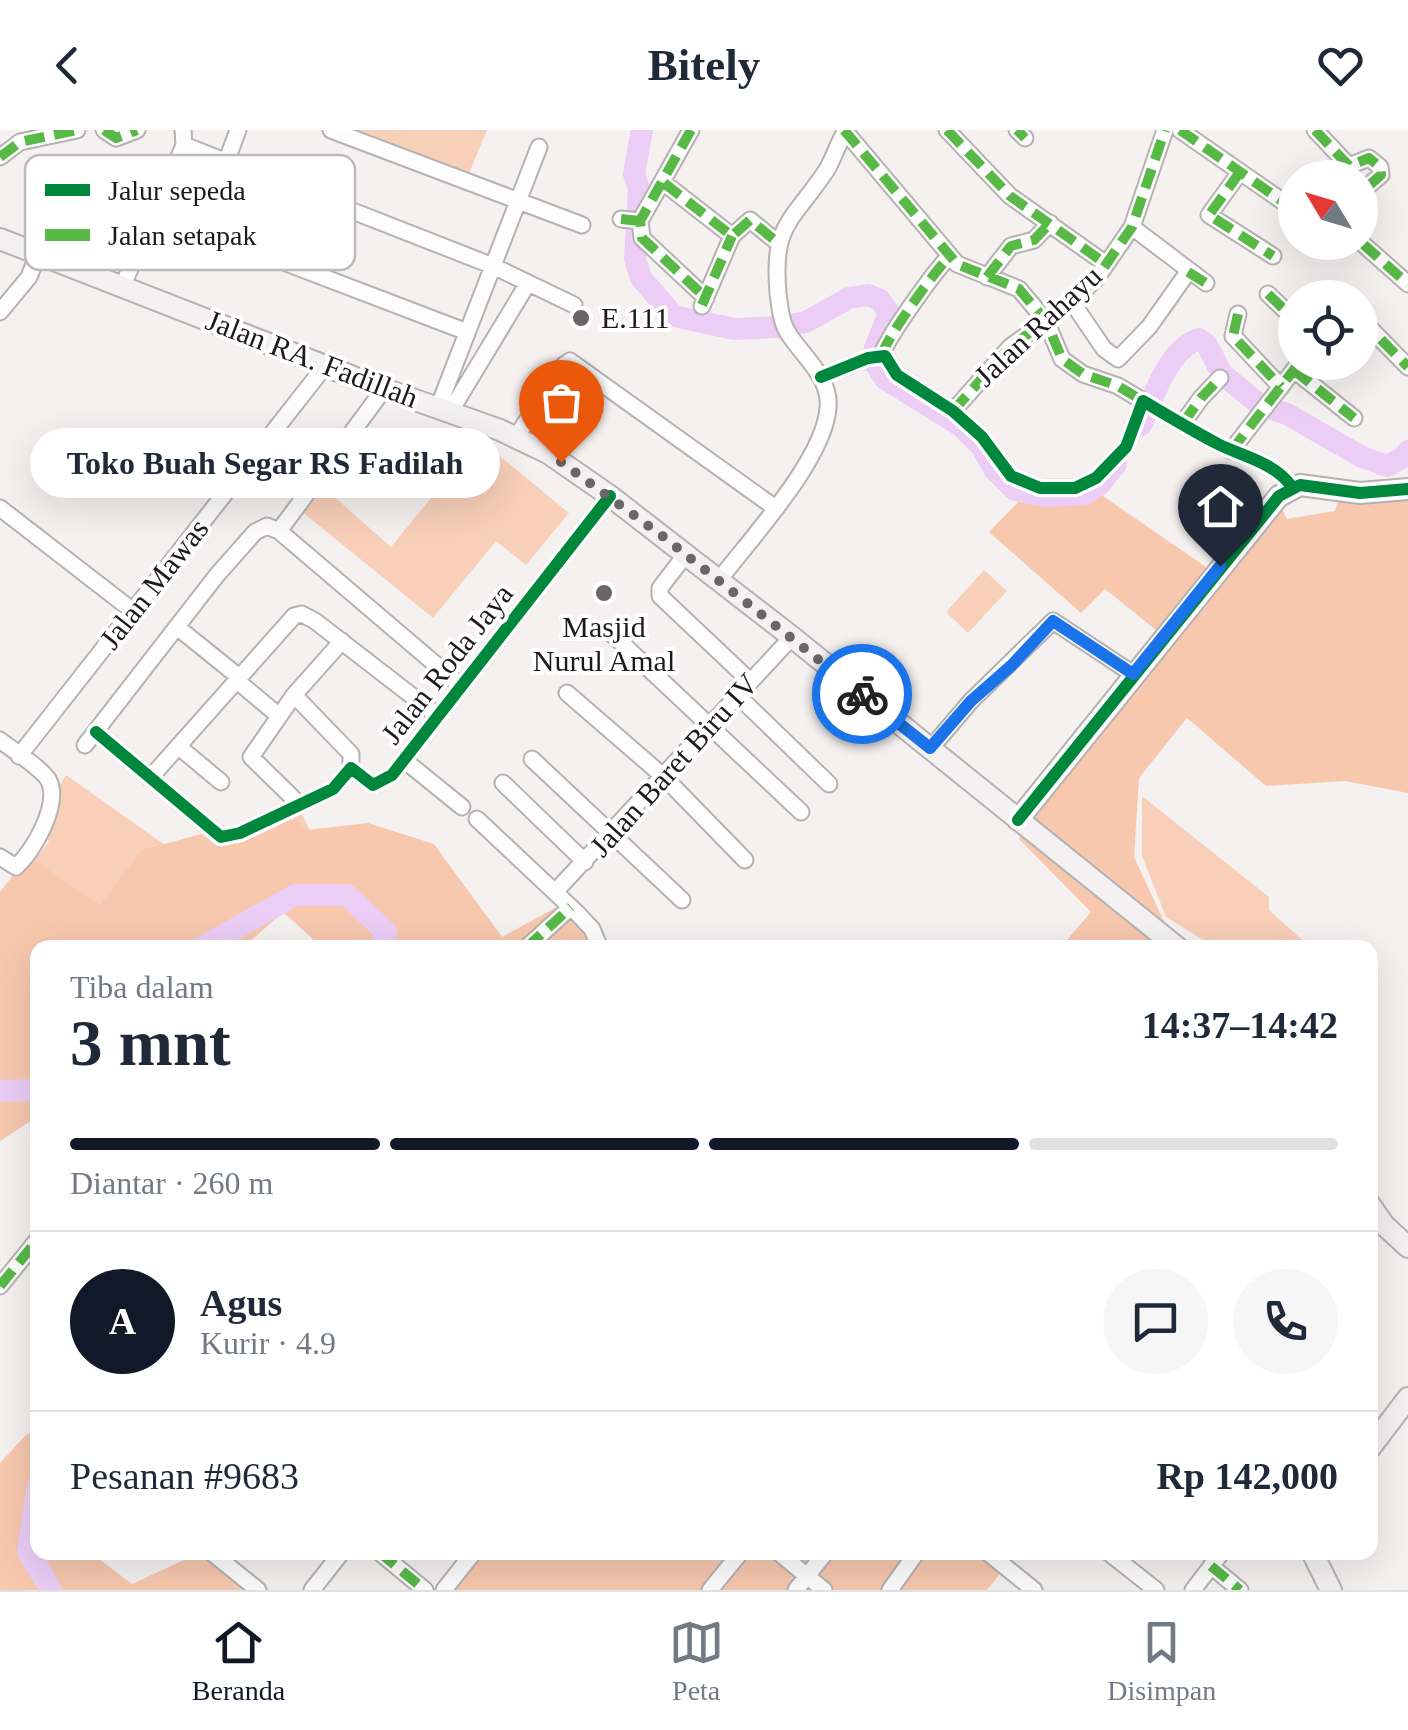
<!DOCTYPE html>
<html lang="id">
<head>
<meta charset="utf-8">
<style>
	:root { --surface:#fff; --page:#f6f6f7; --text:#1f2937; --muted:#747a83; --line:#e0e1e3; --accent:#111827 }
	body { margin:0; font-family:"Times New Roman",serif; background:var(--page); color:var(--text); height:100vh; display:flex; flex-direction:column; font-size:38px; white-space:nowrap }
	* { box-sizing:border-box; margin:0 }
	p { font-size:32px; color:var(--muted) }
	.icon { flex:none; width:55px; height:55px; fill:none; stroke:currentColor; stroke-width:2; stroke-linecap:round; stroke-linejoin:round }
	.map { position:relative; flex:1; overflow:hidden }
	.drawer { position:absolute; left:30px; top:810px; width:1348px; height:620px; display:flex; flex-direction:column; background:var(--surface); border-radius:20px; box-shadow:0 10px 40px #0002 }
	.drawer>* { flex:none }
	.needle { width:65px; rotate:308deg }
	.tools { position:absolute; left:1278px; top:30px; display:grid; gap:20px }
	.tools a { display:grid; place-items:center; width:100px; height:100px; border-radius:50%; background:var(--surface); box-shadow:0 10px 40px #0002; font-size:50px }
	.pin { position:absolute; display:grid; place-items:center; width:85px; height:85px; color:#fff; margin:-102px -42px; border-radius:50% 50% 50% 0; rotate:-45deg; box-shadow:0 0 10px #0007 }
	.pin .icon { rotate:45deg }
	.courier { position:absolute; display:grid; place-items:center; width:100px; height:100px; margin:-50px; border:8px solid #1a73e8; border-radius:50%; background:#fff; color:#222; box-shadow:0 2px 12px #0007 }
	.bubble { position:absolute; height:70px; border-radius:35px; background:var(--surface); box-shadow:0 10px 40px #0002; font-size:32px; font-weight:700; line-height:70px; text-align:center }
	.overview em { font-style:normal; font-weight:700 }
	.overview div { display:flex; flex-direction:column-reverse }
	.overview { display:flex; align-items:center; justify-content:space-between; height:170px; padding:0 40px }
	h1 { font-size:65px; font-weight:700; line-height:75px }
	.bar { display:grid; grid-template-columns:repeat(4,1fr); gap:15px 10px; align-content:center; height:120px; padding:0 40px }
	.bar i { height:12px; border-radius:8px; background:var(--line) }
	.bar .on { background:var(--accent) }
	.bar p { grid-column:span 4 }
	.line { display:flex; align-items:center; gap:25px; padding:0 40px; border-top:2px solid var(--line) }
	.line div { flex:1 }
	.round { display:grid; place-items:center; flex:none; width:105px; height:105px; border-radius:52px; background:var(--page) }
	header { display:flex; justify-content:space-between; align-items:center; height:130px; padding:0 40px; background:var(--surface); font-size:45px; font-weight:700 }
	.menu { display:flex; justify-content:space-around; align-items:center; height:140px; border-top:2px solid var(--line); background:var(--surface); font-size:28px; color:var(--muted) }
	.menu a { display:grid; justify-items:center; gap:5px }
	.menu .on { color:var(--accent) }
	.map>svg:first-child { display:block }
	.green { fill:#f8cfb9 }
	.forest { fill:#f7c8ae }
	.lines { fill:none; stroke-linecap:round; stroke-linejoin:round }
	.river { stroke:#ebcdf6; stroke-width:22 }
	.street-casing { stroke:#b6b2b2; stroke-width:19 }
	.secondary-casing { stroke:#b6b2b2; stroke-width:24 }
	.street { stroke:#fefdfd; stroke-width:15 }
	.secondary { stroke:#f4f1f3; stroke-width:20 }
	.quiet { stroke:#58b947; stroke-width:10; stroke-dasharray:20 10; stroke-linecap:butt }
	.cycleway-casing { stroke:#fff; stroke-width:19 }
	.cycleway { stroke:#00873e; stroke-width:12 }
	.done { stroke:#6a6566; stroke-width:10; stroke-dasharray:0 18 }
	.route { stroke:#1a73e8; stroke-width:12 }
	.poi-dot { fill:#6a6566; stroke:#fff; stroke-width:4 }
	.labels { text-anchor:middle; stroke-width:8; stroke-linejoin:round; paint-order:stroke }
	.poi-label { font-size:30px; fill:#1e1a1b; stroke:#fff; text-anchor:start }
	.street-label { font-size:30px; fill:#1e1a1b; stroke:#fff }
	.key { fill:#fff; stroke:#bcbabb; stroke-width:2.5 }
	.key-label { font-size:28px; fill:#1e1a1b }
</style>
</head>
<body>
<header><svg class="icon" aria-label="back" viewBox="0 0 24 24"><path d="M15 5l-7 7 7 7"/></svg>Bitely<svg class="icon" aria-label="heart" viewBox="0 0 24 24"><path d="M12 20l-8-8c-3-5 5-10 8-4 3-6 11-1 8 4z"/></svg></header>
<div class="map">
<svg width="1408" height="1460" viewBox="0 0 1408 1460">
	<rect width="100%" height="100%" fill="#f6f1f1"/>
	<path class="green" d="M 347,0 L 487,0 L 467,48 Z
		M 479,309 L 569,383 L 526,435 L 496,411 L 433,488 L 301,381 L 322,356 L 391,417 Z
		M 984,440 L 1007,461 L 968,503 L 946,482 Z
		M 66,645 L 179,725 L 299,678 L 319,719 L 38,818 L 0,771 L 49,712 L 37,694 Z
		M 1142,666 L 1269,767 L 1269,780 L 1310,817 L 1209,817 L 1205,811 L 1166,787 L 1142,726 Z"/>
	<path class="forest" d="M 1094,360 L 1215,443 L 1279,373 L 1287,389 L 1335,381 L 1340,363 L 1408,368 L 1408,663 L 1345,651 L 1266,656 L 1187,588 L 1139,648 L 1134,727 L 1176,817 L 1061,817 L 1091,782 L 1019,709 L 1062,632 L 1166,508 L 1105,459 L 1081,483 L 989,402 L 1025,365 L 1068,369 Z
		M 286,681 L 307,700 L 368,693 L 434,714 L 502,807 L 562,774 L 616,817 L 322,817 L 283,782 L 244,817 L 38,818 L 37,987 L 0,1011 L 0,762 L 28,726 L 100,775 L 142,720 Z
		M 37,1297 L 38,1422 L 91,1423 L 132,1454 L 199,1423 L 249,1460 L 0,1460 L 0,1333 L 24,1307 Z
		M 482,1422 L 646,1422 L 655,1430 L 662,1422 L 984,1422 L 1003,1440 L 987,1460 L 451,1460 Z"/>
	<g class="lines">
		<path class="river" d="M 642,0 L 634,44 L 639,59 L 635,129 L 641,148 L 674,186 L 734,199 L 778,197 L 806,192 L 849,168 L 868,165 L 880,170 L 889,183 L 875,218 L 875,233 L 885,249 L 961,296 L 982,317 L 994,339 L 1015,360 L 1046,366 L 1085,364 L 1099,355 L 1116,334
			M 1141,295 C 1153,268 1168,219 1199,209 L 1207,215 L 1222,244 L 1260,275 L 1287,284 L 1362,327 L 1387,336 L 1404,327 L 1408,321
			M 201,818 L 295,765 L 347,765 L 386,802 L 381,818
			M 0,961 L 38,960
			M 38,1356 L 28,1421 L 51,1460"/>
		<defs>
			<path id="street" d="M 104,0 L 116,8 L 137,0
				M 331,0 L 582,95
				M 691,0 L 640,91 L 642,108 L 706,168
				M 844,0 L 957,134 L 1019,159 L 1046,191 L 1062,229 L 1083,244 L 1118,256 L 1143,271
				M 947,0 L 1010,66 L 1106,134
				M 1017,0 L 1025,8
				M 1180,0 L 1295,80
				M 1315,0 L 1349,36 L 1369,28 L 1380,37 L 1381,45 L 1360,63
				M 184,15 L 493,136 L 574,175
				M 0,27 L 20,12 L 77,0
				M 227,30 L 238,0
				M 1240,42 L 1209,85 L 1273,126
				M 61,47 L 467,202
				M 664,53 L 732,106 L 750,90 L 777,112
				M 621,89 L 640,91
				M 1132,97 L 1206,153
				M 1363,114 L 1408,154
				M 987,147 L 1011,116 L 1034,110 L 1050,93
				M 123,155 L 184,15 L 183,0
				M 1268,164 L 1295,190
				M 1072,172 L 1104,219 L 1118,229 L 1149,197 L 1188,142
				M 702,176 L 732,106
				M 0,182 L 29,147 L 38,124
				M 1238,184 L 1233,206 L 1281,257
				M 1360,188 L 1408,237
				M 882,225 C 885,210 936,139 950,126
				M 1294,240 L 1354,288
				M 821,247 L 868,228 L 885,226 L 897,245 L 953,281 L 982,307 L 1011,346 L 1040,358 L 1075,358 L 1096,348 L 1126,317 L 1143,271 C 1168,286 1193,301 1218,314 C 1244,327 1274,332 1292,357
				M 438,278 L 539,17
				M 953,281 L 1010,217 L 1072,172 L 1096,149 L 1132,97 L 1165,0
				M 450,282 L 528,153
				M 1183,293 L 1201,268 L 1220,248
				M 516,307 L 564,235 L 570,231 L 774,377
				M 1231,321 L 1300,232
				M 0,378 L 133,481
				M 279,401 L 384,259
				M 686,424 L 660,458 L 660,466 L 750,551
				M 719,450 C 751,408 824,330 828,278 C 831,249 805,228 790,206 C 781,194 780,178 778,163 C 772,94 791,93 826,41 C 834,28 838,13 846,0
				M 177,497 L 239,547
				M 612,504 L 801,682
				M 236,550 L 279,586
				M 567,563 L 663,646 L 745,730
				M 294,565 L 351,624 L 351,638
				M 737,565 L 829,654
				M 96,602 L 221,707 L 240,703 L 333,659 L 351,638 L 373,655 L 392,645 L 610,366
				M 0,610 C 11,619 44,640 49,651 C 60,675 34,720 16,737 L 0,727
				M 85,615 L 217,445 L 255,402 L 267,396 L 279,401 L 461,556
				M 179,617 L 221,652
				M 930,619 L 971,571 L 1053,491 L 1133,544
				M 19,626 L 325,236
				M 532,629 L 682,770
				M 404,630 L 462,677
				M 150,648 L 294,486 L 302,484 L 315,491 L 438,586
				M 503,653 L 585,732
				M 299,674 L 251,627 L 294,565 L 342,511
				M 477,689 L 577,783 L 592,799 L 600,818
				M 555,762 L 792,507
				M 526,818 L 571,777
				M 0,1156 L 38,1109
				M 211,1422 L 258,1460
				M 379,1422 L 425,1460
				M 778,1422 L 824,1460
				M 987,1422 L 1034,1460
				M 1108,1422 L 1156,1460
				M 1211,1436 L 1240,1460
				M 312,1460 L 342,1422
				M 444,1460 L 474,1422
				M 710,1460 L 741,1422
				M 796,1460 L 826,1422
				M 890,1460 L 917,1422
				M 1193,1460 L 1222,1422"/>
			<path id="secondary" d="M 0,109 L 384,259 L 500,300 L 548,323 L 610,366 L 792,507 L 1178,818
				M 1018,690 L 1279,366 L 1300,355 L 1360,363 L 1408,359
				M 1370,1075 L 1384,1095 L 1408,1117
				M 1370,1318 L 1408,1268
				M 1312,1422 L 1331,1460"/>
		</defs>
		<use href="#street" class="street-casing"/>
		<use href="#secondary" class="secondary-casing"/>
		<use href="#street" class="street"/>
		<use href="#secondary" class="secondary"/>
		<path class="quiet" d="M 104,0 L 116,8 L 137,0
			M 691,0 L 640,91 L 642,108 L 706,168
			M 844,0 L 957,134 L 1019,159 L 1046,191 L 1062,229 L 1083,244 L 1118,256 L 1143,271
			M 947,0 L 1010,66 L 1106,134
			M 1017,0 L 1025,8
			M 1180,0 L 1295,80
			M 1315,0 L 1349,36 L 1369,28 L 1380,37 L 1381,45 L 1360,63
			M 0,27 L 20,12 L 77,0
			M 1240,42 L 1209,85 L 1273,126
			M 664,53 L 732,106 L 750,90 L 777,112
			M 621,89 L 640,91
			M 1363,114 L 1408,154
			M 1188,142 L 1206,153
			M 987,147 L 1011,116 L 1034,110 L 1050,93
			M 1268,164 L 1295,190
			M 702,175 L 732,106
			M 1238,184 L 1233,206 L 1281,257
			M 1360,188 L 1408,237
			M 882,225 C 885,210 936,139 950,126
			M 1294,240 L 1354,288
			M 953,281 L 1010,217 L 1072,172 L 1096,149 L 1132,97 L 1165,0
			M 1183,293 L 1201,268 L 1220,248
			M 1231,321 L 1300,232
			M 526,818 L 571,777
			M 0,1156 L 38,1109
			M 379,1422 L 425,1460
			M 1211,1436 L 1240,1460"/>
		<defs>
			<path id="cycleway" d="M 821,247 L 868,228 L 885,226 L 897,245 L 953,281 L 982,307 L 1011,346 L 1040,358 L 1075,358 L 1096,348 L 1126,317 L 1143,271 C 1168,286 1193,301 1218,314 C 1244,327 1274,332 1292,357
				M 96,602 L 221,707 L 240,703 L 333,659 L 351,638 L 373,655 L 392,645 L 610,366
				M 1018,690 L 1279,366 L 1300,355 L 1360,363 L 1408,359"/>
		</defs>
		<use href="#cycleway" class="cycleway-casing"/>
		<use href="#cycleway" class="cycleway"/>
	</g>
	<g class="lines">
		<path class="done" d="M 561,332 L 661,405 L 862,564"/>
		<path class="route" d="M 862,564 L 930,618 L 971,571 L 1012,535 L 1053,491 L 1133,544 L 1220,436"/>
	</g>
	<g class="poi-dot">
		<circle cx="581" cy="188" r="10"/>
		<circle cx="604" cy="463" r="10"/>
	</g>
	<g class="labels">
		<g class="poi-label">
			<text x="601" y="198">E.111</text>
			<text x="604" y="507" text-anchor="middle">Masjid<tspan x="604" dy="34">Nurul Amal</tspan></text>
		</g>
		<g class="street-label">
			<text transform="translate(1038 196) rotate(-43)" y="10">Jalan Rahayu</text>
			<text transform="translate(312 229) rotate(21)" y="10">Jalan RA. Fadillah</text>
			<text transform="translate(154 454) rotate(-52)" y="10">Jalan Mawas</text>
			<text transform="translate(447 534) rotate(-52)" y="10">Jalan Roda Jaya</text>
			<text transform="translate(674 635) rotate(-48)" y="10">Jalan Baret Biru IV</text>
		</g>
	</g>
	<rect x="25" y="25" width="330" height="115" rx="15" class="key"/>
	<rect x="45" y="54" width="45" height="12" fill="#00873e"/>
	<rect x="45" y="99" width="45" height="12" fill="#58b947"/>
	<g class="key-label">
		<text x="108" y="70">Jalur sepeda</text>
		<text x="108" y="115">Jalan setapak</text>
	</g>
</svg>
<div class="tools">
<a><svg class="needle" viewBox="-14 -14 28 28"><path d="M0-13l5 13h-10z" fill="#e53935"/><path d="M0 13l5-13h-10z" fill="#747a83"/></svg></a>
<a><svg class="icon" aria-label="locate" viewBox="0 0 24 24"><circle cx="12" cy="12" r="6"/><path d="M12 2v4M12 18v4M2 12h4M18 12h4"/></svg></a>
</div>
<div class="pin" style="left:561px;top:332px;background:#ea580c"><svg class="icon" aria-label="bag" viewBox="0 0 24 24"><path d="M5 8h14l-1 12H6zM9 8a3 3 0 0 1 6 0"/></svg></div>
<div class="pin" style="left:1220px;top:436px;background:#1f2937"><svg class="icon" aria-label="home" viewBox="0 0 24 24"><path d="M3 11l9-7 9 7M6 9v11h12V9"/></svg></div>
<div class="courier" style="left:862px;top:564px"><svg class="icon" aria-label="bike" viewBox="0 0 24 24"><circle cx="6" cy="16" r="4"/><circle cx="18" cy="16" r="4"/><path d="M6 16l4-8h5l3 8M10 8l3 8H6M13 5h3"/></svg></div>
<div class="bubble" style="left:30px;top:298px;width:470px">Toko Buah Segar RS Fadilah</div>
<section class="drawer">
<div class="overview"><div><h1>3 mnt</h1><p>Tiba dalam</p></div><em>14:37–14:42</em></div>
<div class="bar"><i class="on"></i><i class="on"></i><i class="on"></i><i></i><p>Diantar · 260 m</p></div>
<div class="line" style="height:180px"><b class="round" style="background:var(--accent);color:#fff">A</b><div><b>Agus</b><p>Kurir · 4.9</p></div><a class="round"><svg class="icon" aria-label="chat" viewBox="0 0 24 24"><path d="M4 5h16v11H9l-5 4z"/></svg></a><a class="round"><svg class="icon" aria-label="phone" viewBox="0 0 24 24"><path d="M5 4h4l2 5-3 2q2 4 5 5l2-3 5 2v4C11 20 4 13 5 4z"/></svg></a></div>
<div class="line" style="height:130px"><div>Pesanan #9683</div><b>Rp 142,000</b></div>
</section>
</div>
<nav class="menu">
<a class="on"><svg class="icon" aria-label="home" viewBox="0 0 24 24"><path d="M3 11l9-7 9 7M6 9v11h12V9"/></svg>Beranda</a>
<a><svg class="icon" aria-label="map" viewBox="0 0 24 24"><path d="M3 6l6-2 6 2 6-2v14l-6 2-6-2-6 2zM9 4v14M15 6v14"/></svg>Peta</a>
<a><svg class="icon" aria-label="saved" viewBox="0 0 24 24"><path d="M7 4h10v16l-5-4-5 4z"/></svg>Disimpan</a>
</nav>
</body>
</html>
